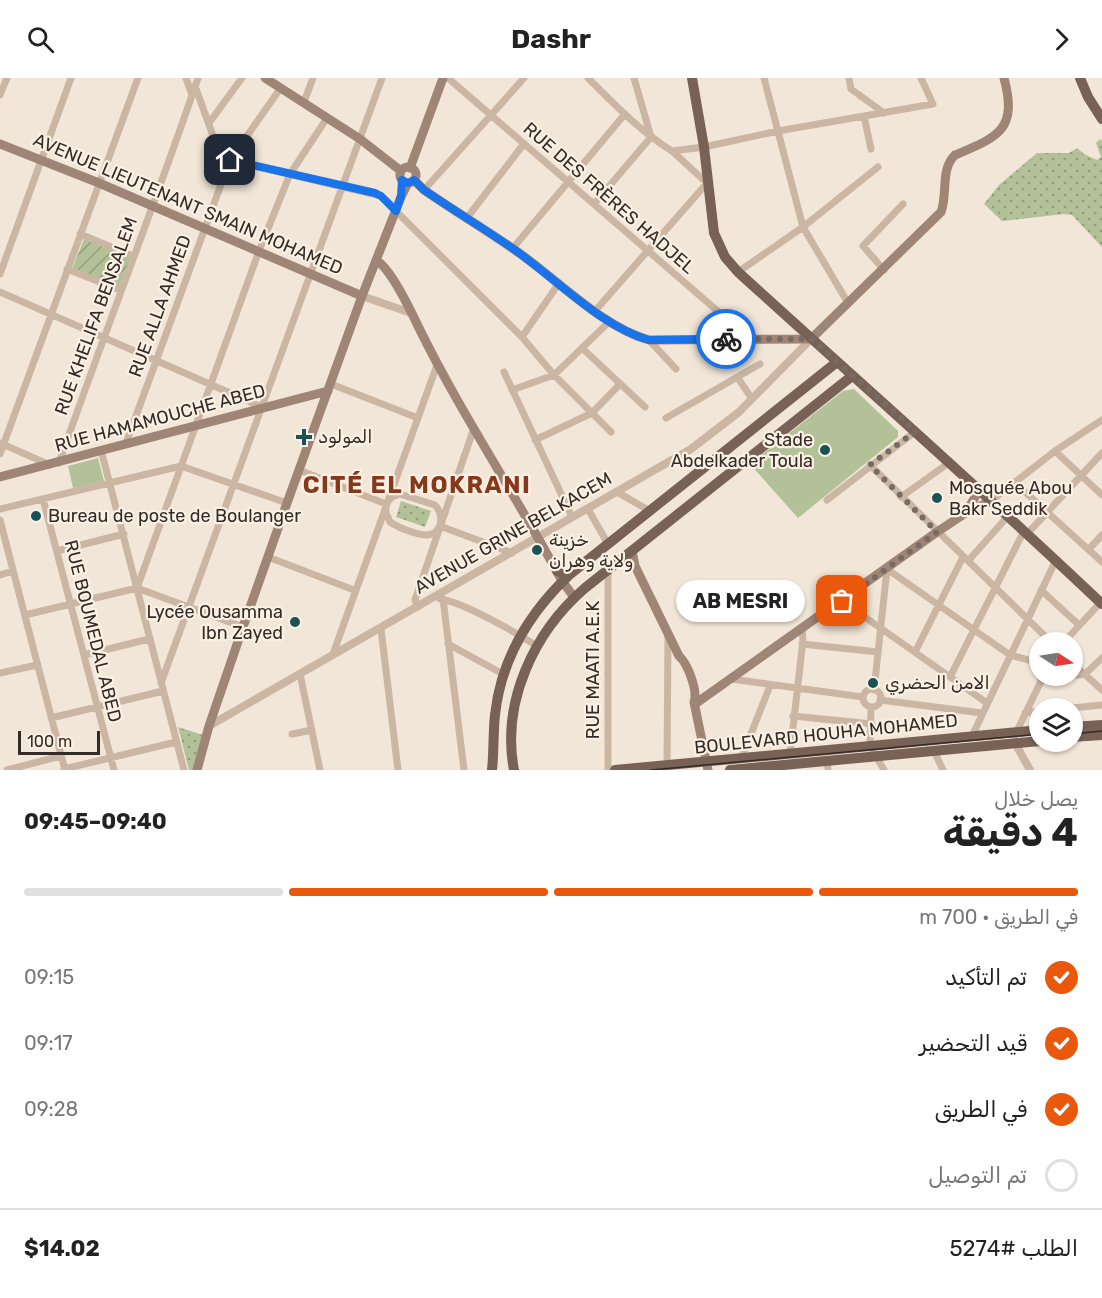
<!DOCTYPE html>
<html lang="ar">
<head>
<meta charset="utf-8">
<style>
	:root { --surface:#fff; --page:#f6f6f6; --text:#222; --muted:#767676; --line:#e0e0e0; --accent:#ea580c }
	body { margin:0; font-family:Rubik,"Noto Sans Arabic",sans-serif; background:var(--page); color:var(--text); direction:rtl; height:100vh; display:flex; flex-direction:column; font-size:22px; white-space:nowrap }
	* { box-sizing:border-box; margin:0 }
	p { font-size:20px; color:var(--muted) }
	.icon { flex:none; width:33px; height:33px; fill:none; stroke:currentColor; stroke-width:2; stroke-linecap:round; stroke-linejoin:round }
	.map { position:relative; height:692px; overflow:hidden; direction:ltr }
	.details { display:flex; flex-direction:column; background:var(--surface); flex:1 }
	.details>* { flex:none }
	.needle { width:39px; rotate:102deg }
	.controls { position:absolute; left:1029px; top:554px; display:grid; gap:12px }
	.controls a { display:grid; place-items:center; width:54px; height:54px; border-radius:50%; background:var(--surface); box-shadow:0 2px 4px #0004; font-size:30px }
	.scale { position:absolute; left:18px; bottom:15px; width:82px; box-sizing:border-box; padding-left:6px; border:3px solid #352b26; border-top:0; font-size:16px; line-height:21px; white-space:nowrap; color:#352b26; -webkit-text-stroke:4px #faf0e4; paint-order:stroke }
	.pin { position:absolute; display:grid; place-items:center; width:51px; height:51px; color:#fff; margin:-26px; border-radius:12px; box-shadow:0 3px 9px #0006 }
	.courier { position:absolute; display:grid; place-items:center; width:60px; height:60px; margin:-30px; border:4px solid #1a73e8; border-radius:50%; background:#fff; color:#222; box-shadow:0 2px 8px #0007 }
	.bubble { position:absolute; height:42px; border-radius:21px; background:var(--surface); box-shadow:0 2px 4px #0004; font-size:20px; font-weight:700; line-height:42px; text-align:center; direction:rtl }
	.overview em { font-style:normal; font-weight:700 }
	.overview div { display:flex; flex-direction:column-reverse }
	.overview { display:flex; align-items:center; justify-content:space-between; height:102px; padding:0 24px }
	h1 { font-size:39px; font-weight:700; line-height:45px }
	.bar { display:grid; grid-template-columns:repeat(4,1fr); gap:9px 6px; align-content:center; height:72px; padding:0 24px }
	.bar i { height:8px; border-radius:4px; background:var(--line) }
	.bar .selected { background:var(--accent) }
	.bar p { grid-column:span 4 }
	.line { display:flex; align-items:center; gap:15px; padding:0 24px; border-top:2px solid var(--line) }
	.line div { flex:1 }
	ol { padding:0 24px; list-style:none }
	li { display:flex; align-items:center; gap:18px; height:66px }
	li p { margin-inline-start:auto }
	li .icon { padding:6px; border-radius:50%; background:var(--accent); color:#fff; stroke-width:4 }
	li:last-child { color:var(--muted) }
	li i { width:33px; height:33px; border:3px solid var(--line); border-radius:50% }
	header { display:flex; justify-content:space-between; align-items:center; height:78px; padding:0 24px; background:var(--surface); font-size:27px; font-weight:700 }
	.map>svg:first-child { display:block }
	.grass { fill:url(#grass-dots) }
	.garden { fill:url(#garden-furrows) }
	.pitch { fill:#b2c197 }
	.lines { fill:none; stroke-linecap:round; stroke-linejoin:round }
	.minor { stroke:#cab6a3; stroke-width:7 }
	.tertiary { stroke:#cab6a3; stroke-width:8 }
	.secondary { stroke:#9e8575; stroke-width:9 }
	.primary { stroke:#786256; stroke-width:10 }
	.tram { stroke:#352b26; stroke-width:1.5 }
	.done { stroke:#776c64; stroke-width:6; stroke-dasharray:0 10.8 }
	.route { stroke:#1a73e8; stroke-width:8 }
	.poi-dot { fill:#1a5258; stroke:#faf0e4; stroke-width:2 }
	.labels { text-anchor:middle; stroke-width:4.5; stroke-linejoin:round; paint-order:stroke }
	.street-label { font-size:18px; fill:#352b26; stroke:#faf0e4 }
	.poi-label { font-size:18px; fill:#352b26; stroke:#faf0e4; text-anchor:start }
	.district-label { font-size:24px; font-weight:bold; letter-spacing:1.5px; fill:#87381b; stroke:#faf0e4 }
</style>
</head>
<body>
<header><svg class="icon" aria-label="forward" viewBox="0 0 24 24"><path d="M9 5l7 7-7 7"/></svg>Dashr<svg class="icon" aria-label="search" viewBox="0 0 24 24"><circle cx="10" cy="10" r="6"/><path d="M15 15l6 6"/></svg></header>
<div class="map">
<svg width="1102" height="692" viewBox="0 0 1102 692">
	<defs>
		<pattern id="grass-dots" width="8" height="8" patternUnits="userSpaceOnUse" patternTransform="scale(1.5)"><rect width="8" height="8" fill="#b2c197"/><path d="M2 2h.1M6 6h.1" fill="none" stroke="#929d7b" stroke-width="1.8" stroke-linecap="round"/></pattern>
		<pattern id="garden-furrows" width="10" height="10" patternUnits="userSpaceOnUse" patternTransform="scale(1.5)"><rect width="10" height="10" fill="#b2c197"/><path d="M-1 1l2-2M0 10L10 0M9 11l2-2" fill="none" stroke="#929d7b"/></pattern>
	</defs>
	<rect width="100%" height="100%" fill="#f2e6d8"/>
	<path class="grass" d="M 1100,61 L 1102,63 L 1102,169 L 1072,137 L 1064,136 L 1002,143 L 984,126 L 999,107 L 1037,75 L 1069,75 L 1077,70 L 1084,76 L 1097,82 L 1101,79 L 1096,65 Z
		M 401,423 L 431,433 L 425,449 L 396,439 Z
		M 178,649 L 203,657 L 194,692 L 189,692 Z"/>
	<path class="garden" d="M 84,161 L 131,179 L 119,209 L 72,191 Z"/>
	<path class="pitch" d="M 854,311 L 898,353 L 898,359 L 798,440 L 750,386 L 843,313 Z
		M 98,380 L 104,403 L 73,410 L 68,388 Z"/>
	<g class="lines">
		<path class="minor" d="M 186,0 L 192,17
			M 448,0 L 750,261
			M 588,0 C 615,27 640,53 672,73 L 704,69 L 778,53 L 933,26 L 921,0
			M 764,0 L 803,149 L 848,225
			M 849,0 L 851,11 L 884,35
			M 195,8 L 221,80 L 381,118 L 522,259 L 554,297 L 611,354
			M 0,17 L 7,0
			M 304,24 L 313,0
			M 864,38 L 871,71
			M 209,45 L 242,0
			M 424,112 L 524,0
			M 594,126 L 651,59 L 634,0
			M 466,141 L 523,67
			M 80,156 L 133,178
			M 513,170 L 624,37
			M 67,191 L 120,212
			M 884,192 L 863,168 L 903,126
			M 738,194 L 803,149 L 878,89
			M 0,196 L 71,0
			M 0,214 L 262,329
			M 595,233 L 707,105 L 672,73
			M 522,259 L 559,205
			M 649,262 L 676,291
			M 582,270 L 645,329
			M 504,294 L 572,439
			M 738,300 L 752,321
			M 331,306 L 418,340
			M 512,312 L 554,297 L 610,243
			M 666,340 L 760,286
			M 535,362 L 592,335 L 620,306
			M 0,365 L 50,387
			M 126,365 L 230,82 L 280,11
			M 101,372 L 184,692
			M 1055,373 L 1102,417
			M 0,376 L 138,0
			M 59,385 C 104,256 154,129 198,0
			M 870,387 L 1051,564
			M 299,392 L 386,426
			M 1014,404 L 1102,484
			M 617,414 L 650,433
			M 400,416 L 435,427 C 444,437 443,456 427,457 C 417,457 399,450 390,444 L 386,435 L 386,426 L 392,419 Z
			M 901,419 L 950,384
			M 43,421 L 114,692
			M 827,422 L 916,353
			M 991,423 L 1055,373 L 1102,342
			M 0,431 L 181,388 L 287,425
			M 588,431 L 608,466
			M 0,442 L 65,692
			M 440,448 L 512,475
			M 1027,456 L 1102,375
			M 1089,471 L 1102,457
			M 57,473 L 124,456
			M 268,479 L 354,512
			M 968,483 L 1008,438
			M 608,492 L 608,692
			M 0,497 L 13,493
			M 137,510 L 259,173 L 290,96 L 327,40
			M 1041,512 L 1079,547
			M 440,521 C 463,524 515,554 537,568
			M 443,521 L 464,692
			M 842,523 L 987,625
			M 418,529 L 415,522 L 474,350
			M 25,537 L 137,510 L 243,549
			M 381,551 L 398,692
			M 1064,564 L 1100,525
			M 448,566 L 503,596
			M 802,566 L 878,574
			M 915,574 L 963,479
			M 333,576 L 437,287
			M 84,577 L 149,561
			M 1072,585 L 1102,612
			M 0,595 L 37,587
			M 300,596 L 320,692
			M 950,599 L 1024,453
			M 731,601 L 863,619
			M 1041,602 L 1085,596 L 1102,580
			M 161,605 L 382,0
			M863 620a9 9 0 1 1 18 0a9 9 0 1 1-18 0Z
			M 874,612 L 887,491 L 1010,577 L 1040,585
			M 880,622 L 982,635
			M 871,629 L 870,668 L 884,692
			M 1072,630 L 1102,627
			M 1025,635 L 1040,633
			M 793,638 L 872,646
			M 51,640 L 163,613
			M 292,656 L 312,652
			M 1015,657 L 1044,597
			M 972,658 L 1056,482
			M 934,673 L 943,692
			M 790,676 L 803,562 L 802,551
			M 741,681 L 770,608
			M 827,682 L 828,692
			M 667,688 L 668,558
			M 64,691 L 176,664
			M 7,692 L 61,678"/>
		<path class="tertiary" d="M 362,218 L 411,235
			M 209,648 L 691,371 L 739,334 L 811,261
			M 1015,665 L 1030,692"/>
		<path class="secondary" d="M 265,0 L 360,61 L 401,93
			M 0,66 L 99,105 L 362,218
			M400 97a8 8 0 1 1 16 0a8 8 0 1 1-16 0Z
			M 410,90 L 443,0
			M 414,102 L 424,112 C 453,132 483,150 512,170 C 553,197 601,249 649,262 L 811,261 L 941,134 C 948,116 940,91 955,77 C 998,59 1018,52 1004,0
			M 377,183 C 390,190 411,233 418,248 C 461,336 516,417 562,503 L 574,519
			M 0,399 L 328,313
			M 967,433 L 979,412
			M 632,473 L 635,488 L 679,578 C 688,586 698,613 694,624 L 708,692
			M 695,626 L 937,454 L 967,434 L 991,423
			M 197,692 L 209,648 L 243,549 L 287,425 L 362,218 L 401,119 L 408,105"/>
		<path class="primary" d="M 692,0 L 704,69 L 714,155 L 725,179 L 738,194 C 860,305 983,413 1102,526
			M 1080,0 L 1088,19 L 1102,41
			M 557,493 L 569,497
			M 1072,649 L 1102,647
			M 1072,659 L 1102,657
			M 492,692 C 494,674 493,655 495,637 C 501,582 529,535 569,497 L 837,284
			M 514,692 C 501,624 534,554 585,510 L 852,298
			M 615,692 L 1040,652
			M 730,692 L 1040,663"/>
		<path class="tram" d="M 1072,656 L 1102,653
			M 651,692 L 1040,656"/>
	</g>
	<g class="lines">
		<path class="done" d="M 726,261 L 812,261 L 916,353 L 870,387 L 937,454 L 842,523"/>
		<path class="route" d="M 230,82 L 375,115 L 381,118 L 396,133 L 401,118 L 402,102 L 408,105 L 414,102 L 424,112 C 453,132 483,150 512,170 C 553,198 601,249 649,262 L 726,261"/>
	</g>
	<g class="poi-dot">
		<path d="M301 350h6v6h6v6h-6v6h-6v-6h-6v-6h6z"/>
		<circle cx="825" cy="372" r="6"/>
		<circle cx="937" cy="420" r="6"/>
		<circle cx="36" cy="438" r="6"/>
		<circle cx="537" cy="472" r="6"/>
		<circle cx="295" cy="544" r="6"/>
		<circle cx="873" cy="605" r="6"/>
	</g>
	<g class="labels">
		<g class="street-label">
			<text transform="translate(609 120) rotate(41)" y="6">RUE DES FRÈRES HADJEL</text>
			<text transform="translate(188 126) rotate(23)" y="6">AVENUE LIEUTENANT SMAIN MOHAMED</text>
			<text transform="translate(160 228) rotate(-70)" y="6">RUE ALLA AHMED</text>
			<text transform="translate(96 238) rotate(-70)" y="6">RUE KHELIFA BENSALEM</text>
			<text transform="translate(160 340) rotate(-15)" y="6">RUE HAMAMOUCHE ABED</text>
			<text transform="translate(513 455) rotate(-30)" y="6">AVENUE GRINE BELKACEM</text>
			<text transform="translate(93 553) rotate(76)" y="6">RUE BOUMEDAL ABED</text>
			<text transform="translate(593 592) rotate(-90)" y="6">RUE MAATI A.E.K</text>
			<text transform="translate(826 656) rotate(-6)" y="6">BOULEVARD HOUHA MOHAMED</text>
		</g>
		<g class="poi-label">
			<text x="318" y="365">المولود</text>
			<text x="813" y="368" text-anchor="end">Stade<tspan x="813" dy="21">Abdelkader Toula</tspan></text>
			<text x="949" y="416">Mosquée Abou<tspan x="949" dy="21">Bakr Seddik</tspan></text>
			<text x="48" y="444">Bureau de poste de Boulanger</text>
			<text x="549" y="468">خزينة<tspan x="549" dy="21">ولاية وهران</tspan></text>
			<text x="283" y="540" text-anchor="end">Lycée Ousamma<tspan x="283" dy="21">Ibn Zayed</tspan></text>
			<text x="885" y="611">الامن الحضري</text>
		</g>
		<g class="district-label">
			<text x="417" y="415">CITÉ EL MOKRANI</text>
		</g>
	</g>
</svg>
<div class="controls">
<a><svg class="needle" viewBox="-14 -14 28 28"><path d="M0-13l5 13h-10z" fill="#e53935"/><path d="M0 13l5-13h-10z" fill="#767676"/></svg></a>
<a><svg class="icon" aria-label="layers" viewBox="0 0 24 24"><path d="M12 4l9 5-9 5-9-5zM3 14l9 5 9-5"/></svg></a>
</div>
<div class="scale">100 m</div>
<div class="pin" style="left:842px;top:523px;background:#ea580c"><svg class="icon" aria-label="bag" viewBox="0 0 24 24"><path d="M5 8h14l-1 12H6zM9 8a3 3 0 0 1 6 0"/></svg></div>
<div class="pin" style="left:230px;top:82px;background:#1f2937"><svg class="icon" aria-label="home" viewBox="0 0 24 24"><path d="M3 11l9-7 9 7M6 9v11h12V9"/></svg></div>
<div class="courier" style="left:726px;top:261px"><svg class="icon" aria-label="bike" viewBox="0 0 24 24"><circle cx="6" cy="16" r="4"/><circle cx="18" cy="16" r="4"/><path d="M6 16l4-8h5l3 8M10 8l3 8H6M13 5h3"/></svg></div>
<div class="bubble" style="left:676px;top:502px;width:129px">AB MESRI</div>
</div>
<section class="details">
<div class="overview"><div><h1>4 دقيقة</h1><p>يصل خلال</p></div><em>09:40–09:45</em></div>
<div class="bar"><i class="selected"></i><i class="selected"></i><i class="selected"></i><i></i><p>في الطريق · 700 m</p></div>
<ol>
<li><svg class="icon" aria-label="check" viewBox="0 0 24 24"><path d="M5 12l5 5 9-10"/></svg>تم التأكيد<p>09:15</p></li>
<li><svg class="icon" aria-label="check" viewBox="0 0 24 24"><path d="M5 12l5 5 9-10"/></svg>قيد التحضير<p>09:17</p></li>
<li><svg class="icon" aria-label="check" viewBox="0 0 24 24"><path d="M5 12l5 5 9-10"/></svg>في الطريق<p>09:28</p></li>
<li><i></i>تم التوصيل</li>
</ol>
<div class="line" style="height:78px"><div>الطلب #5274</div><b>$14.02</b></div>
</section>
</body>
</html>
